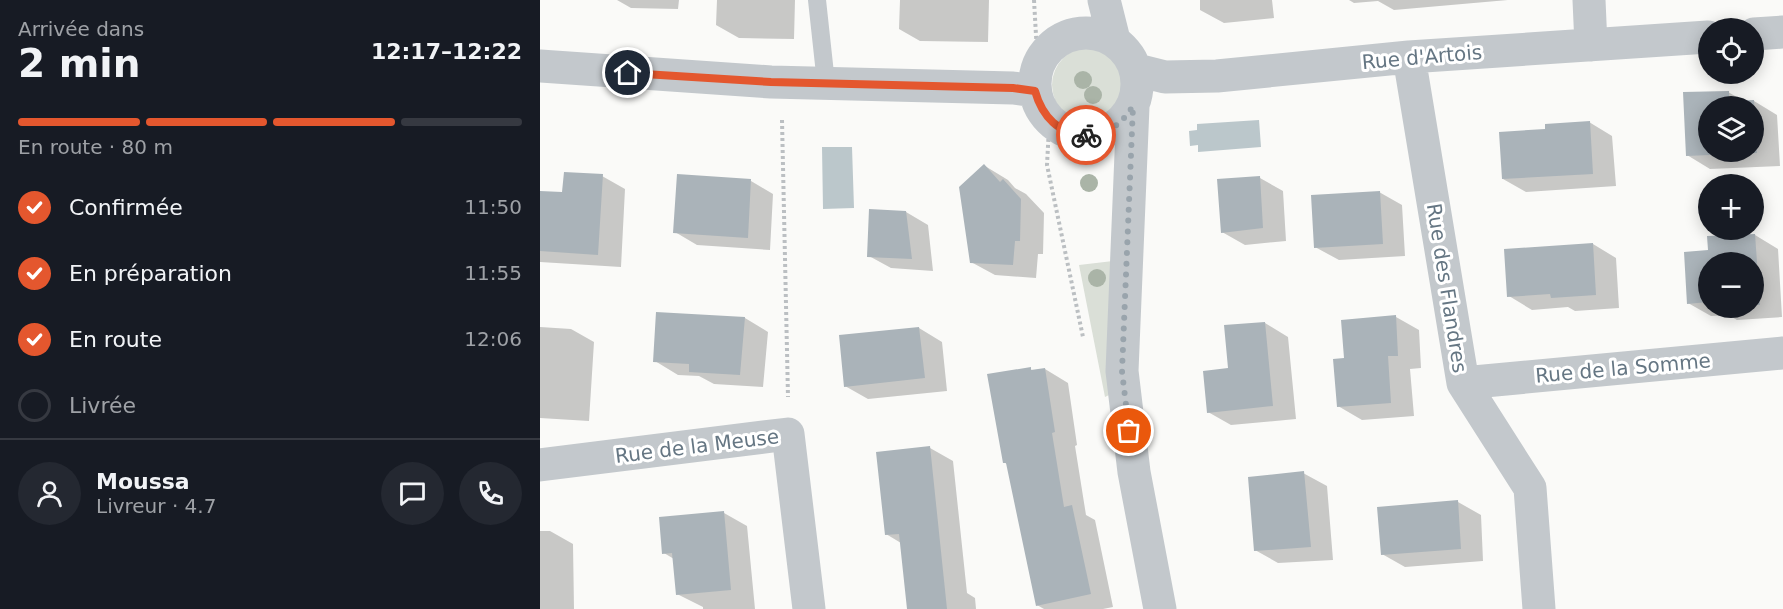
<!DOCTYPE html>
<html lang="fr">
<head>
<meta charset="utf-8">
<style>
	:root { --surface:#171b24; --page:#242831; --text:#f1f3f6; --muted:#9ea1a6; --line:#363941; --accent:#e4572e }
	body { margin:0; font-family:"DejaVu Sans",sans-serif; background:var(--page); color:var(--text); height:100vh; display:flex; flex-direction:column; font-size:22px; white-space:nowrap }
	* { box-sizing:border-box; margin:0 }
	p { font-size:20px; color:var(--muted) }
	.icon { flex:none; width:33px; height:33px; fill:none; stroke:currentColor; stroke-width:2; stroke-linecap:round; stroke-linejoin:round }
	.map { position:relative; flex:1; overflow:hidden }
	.sheet { display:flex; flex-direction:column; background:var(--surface); width:540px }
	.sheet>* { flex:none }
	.controls { position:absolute; left:1158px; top:18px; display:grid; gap:12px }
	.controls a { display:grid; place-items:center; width:66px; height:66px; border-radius:50%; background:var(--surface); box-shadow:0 3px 15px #0003; font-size:30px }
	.pin { position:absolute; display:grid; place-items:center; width:51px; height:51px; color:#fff; margin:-26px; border:3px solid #fff; border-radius:50%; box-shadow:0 2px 6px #0007 }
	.courier { position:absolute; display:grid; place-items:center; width:60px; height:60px; margin:-30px; border:4px solid #e4572e; border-radius:50%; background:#fff; color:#222; box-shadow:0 2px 8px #0007 }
	.overview em { font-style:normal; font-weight:700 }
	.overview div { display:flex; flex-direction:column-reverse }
	.overview { display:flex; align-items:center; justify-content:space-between; height:102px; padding:0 18px }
	h1 { font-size:39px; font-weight:700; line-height:45px }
	.bar { display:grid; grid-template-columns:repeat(4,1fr); gap:9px 6px; align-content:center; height:72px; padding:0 18px }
	.bar i { height:8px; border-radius:4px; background:var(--line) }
	.bar .current { background:var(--accent) }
	.bar p { grid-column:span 4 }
	.line { display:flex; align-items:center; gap:15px; padding:0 18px; border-top:2px solid var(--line) }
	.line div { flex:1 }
	.round { display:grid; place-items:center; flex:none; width:63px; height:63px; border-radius:32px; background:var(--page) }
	ol { padding:0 18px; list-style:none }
	li { display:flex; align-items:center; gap:18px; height:66px }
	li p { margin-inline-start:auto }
	li .icon { padding:6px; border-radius:50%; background:var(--accent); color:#fff; stroke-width:4 }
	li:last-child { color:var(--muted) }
	li i { width:33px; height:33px; border:3px solid var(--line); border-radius:50% }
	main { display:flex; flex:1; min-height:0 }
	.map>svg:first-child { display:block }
	.green { fill:#dadfd7 }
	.water { fill:#bbc7cb }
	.shadow { fill:#0003; fill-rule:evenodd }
	.building { fill:#aab3b9; fill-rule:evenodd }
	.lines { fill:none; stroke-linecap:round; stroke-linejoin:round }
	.path { stroke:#bbbfc2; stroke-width:4; stroke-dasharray:3 3; stroke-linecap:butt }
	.service { stroke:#c3c8cc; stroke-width:18 }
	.minor { stroke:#c3c8cc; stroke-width:33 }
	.tree { fill:#aab4a7 }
	.done { stroke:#99a4ac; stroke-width:6; stroke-dasharray:0 10.8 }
	.route { stroke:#e4572e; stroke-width:8 }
	.labels { text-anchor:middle; stroke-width:6; stroke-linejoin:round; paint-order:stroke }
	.street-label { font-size:20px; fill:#657683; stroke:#fff }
</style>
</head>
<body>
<main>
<section class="sheet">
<div class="overview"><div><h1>2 min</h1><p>Arrivée dans</p></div><em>12:17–12:22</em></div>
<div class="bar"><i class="current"></i><i class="current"></i><i class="current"></i><i></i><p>En route · 80 m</p></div>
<ol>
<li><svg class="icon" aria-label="check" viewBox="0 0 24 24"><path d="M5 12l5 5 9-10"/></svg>Confirmée<p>11:50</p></li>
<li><svg class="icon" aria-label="check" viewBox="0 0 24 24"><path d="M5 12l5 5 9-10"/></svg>En préparation<p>11:55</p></li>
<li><svg class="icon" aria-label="check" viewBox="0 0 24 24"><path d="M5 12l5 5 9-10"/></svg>En route<p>12:06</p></li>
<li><i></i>Livrée</li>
</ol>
<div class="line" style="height:108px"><a class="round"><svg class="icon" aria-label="person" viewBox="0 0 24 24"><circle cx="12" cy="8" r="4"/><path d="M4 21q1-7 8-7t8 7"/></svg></a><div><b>Moussa</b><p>Livreur · 4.7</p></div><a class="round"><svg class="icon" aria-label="chat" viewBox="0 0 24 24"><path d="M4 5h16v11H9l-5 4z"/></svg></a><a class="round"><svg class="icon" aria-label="phone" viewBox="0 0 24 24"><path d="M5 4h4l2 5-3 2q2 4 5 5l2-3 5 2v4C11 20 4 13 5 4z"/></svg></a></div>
</section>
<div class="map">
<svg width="1243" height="609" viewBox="0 0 1243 609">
	<rect width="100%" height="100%" fill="#fafaf8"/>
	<path class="green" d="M512 85a38 38 0 1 1 76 0a38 38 0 1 1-76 0Z
		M 573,261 L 573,393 L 565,397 L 539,265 Z"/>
	<path class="water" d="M 719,120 L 721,147 L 658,152 L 658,145 L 650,146 L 649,131 L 657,130 L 657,124 Z
		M 282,147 L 312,147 L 314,208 L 283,209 Z"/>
	<path class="shadow" d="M 77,0 L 139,0 L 138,9 L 91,8 Z
		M 177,0 L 255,0 L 254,39 L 199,38 L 176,25 Z
		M 360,0 L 449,0 L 448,42 L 380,41 L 359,29 Z
		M 660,0 L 732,0 L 734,18 L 684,23 L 660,10 Z
		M 809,0 L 968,0 L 854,10 L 838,1 L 814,3 Z
		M 1188,92 L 1204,101 L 1214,101 L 1237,115 L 1240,166 L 1170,169 L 1147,155 L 1145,94 ZM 1168,106 L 1214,106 L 1214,152 L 1168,152 Z
		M 1049,122 L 1072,136 L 1076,186 L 986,192 L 963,179 L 1007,130 Z
		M 445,166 L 468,180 L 475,188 L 486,194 L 504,213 L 503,254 L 498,254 L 496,278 L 455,275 L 431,262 Z
		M 62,176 L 85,189 L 81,267 L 0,262 L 0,192 L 24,194 Z
		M 720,178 L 743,191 L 746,241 L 705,245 L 682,232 Z
		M 211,181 L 233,194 L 230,250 L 157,245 L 135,232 Z
		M 839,192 L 862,205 L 865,256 L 799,260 L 775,247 Z
		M 366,212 L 388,225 L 393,271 L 351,268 L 329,256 Z
		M 1215,235 L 1238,249 L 1242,317 L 1197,320 L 1188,315 L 1171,316 L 1148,303 L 1170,251 ZM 1168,262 L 1214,262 L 1214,308 L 1168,308 Z
		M 1053,244 L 1076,258 L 1079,308 L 1035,311 L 1028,307 L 992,310 L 969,296 Z
		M 117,313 L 205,318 L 228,332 L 223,387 L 174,384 L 159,376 L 138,375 L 115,361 Z
		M 856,317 L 879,330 L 881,368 L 870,369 L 874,416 L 822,420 L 798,406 L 806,360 Z
		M 725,323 L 748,337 L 756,419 L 691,425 L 668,412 L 690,369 Z
		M 0,327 L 31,329 L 54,342 L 49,421 L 0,418 Z
		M 379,328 L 402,342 L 407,391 L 328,399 L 305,386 Z
		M 490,369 L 494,371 L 505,369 L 528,383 L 537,445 L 535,446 L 546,515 L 555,520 L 573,607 L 563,609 L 504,609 L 497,605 L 468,465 L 464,462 Z
		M 390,448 L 413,461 L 427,593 L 435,598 L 436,609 L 368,609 L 361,543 L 346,534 Z
		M 763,473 L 787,486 L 793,560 L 738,563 L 715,550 Z
		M 918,502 L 941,515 L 943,561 L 865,567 L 842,554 Z
		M 184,513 L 207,526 L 215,609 L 163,609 L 163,607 L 137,594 L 134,559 L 124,553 Z
		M 0,531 L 10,531 L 33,544 L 34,609 L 0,609 Z"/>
	<path class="building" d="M 1189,91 L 1189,101 L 1214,100 L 1217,153 L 1146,156 L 1143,92 ZM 1168,106 L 1214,106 L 1214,152 L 1168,152 Z
		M 1050,121 L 1053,174 L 962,179 L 959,132 L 1005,129 L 1005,124 Z
		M 444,164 L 460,182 L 463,179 L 481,199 L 480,241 L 475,241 L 473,265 L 430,263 L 419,187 Z
		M 24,172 L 63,174 L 58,255 L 0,251 L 0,191 L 22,192 Z
		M 137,174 L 211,179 L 208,238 L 133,233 Z
		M 720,176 L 723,228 L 681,233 L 677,179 Z
		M 840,191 L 843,244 L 774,248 L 771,195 Z
		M 329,209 L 366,211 L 372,259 L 327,257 Z
		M 1215,234 L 1220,305 L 1214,305 L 1214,262 L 1168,262 L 1168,302 L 1147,304 L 1144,252 L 1168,250 L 1167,236 Z
		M 1053,243 L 1056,295 L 1011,298 L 1010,294 L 967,297 L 964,249 Z
		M 116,312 L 205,317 L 200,375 L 149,372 L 149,364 L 113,362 Z
		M 856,315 L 858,356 L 848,356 L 851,403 L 797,407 L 793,359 L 804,358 L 801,320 Z
		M 725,322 L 733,406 L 667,413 L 663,371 L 688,368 L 684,325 Z
		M 379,327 L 385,378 L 304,387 L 299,335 Z
		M 491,367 L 491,370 L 505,368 L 515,432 L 512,433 L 524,507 L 532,505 L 551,594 L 496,606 L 466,463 L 463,463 L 447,374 Z
		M 390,446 L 407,609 L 367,609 L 359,534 L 345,535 L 336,452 Z
		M 764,471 L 771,547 L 714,551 L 708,477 Z
		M 918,500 L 921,549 L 841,555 L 837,507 Z
		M 184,511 L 191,590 L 136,595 L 132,553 L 122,554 L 119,517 Z"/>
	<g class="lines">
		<path class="path" d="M 494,0 L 497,53
			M 242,120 L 248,397
			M 509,127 L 507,165 L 543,337"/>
		<path class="service" d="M 277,0 L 286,83"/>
		<path class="minor" d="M 564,0 L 574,40
			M 1049,0 L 1051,45
			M495 84a51 51 0 1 1 102 0a51 51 0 1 1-102 0Z
			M 1214,34 L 1243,32
			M 869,57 L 923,383 L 990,488 L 999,609
			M 0,66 L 231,82 L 473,88 L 495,91
			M 597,70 L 625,77 L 677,76 L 869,57 L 1168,37
			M 593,106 L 582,371 L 594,472 L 620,609
			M 923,383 L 1243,353
			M 0,465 L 248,434 L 269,609"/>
	</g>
	<g class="tree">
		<circle cx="543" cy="80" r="9"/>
		<circle cx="553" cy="95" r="9"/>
		<circle cx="549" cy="183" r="9"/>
		<circle cx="557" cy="278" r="9"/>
	</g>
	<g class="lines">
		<path class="done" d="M 546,135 C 568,136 582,123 593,106 L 582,371 L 589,431"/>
		<path class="route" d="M 88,73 L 231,82 L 473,88 L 495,91 C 502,116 519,135 546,135"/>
	</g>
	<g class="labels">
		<g class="street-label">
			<text transform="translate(882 57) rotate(-5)" y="7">Rue d'Artois</text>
			<text transform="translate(907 288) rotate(81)" y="7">Rue des Flandres</text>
			<text transform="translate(1083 368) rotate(-5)" y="7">Rue de la Somme</text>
			<text transform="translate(157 446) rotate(-7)" y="7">Rue de la Meuse</text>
		</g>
	</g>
</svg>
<div class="controls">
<a><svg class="icon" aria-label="locate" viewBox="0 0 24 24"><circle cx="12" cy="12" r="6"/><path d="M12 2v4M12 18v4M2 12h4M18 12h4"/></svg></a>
<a><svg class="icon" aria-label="layers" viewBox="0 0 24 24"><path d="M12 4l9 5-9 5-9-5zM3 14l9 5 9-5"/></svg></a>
<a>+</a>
<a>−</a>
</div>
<div class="pin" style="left:589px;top:431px;background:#ea580c"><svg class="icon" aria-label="bag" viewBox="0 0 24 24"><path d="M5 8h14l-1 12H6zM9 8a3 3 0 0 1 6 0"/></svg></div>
<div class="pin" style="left:88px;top:73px;background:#1f2937"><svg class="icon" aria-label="home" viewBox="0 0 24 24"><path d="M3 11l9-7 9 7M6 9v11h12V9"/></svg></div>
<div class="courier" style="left:546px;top:135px"><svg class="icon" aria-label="bike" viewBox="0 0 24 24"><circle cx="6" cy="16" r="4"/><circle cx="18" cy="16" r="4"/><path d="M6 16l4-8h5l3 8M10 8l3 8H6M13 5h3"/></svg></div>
</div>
</main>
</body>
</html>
